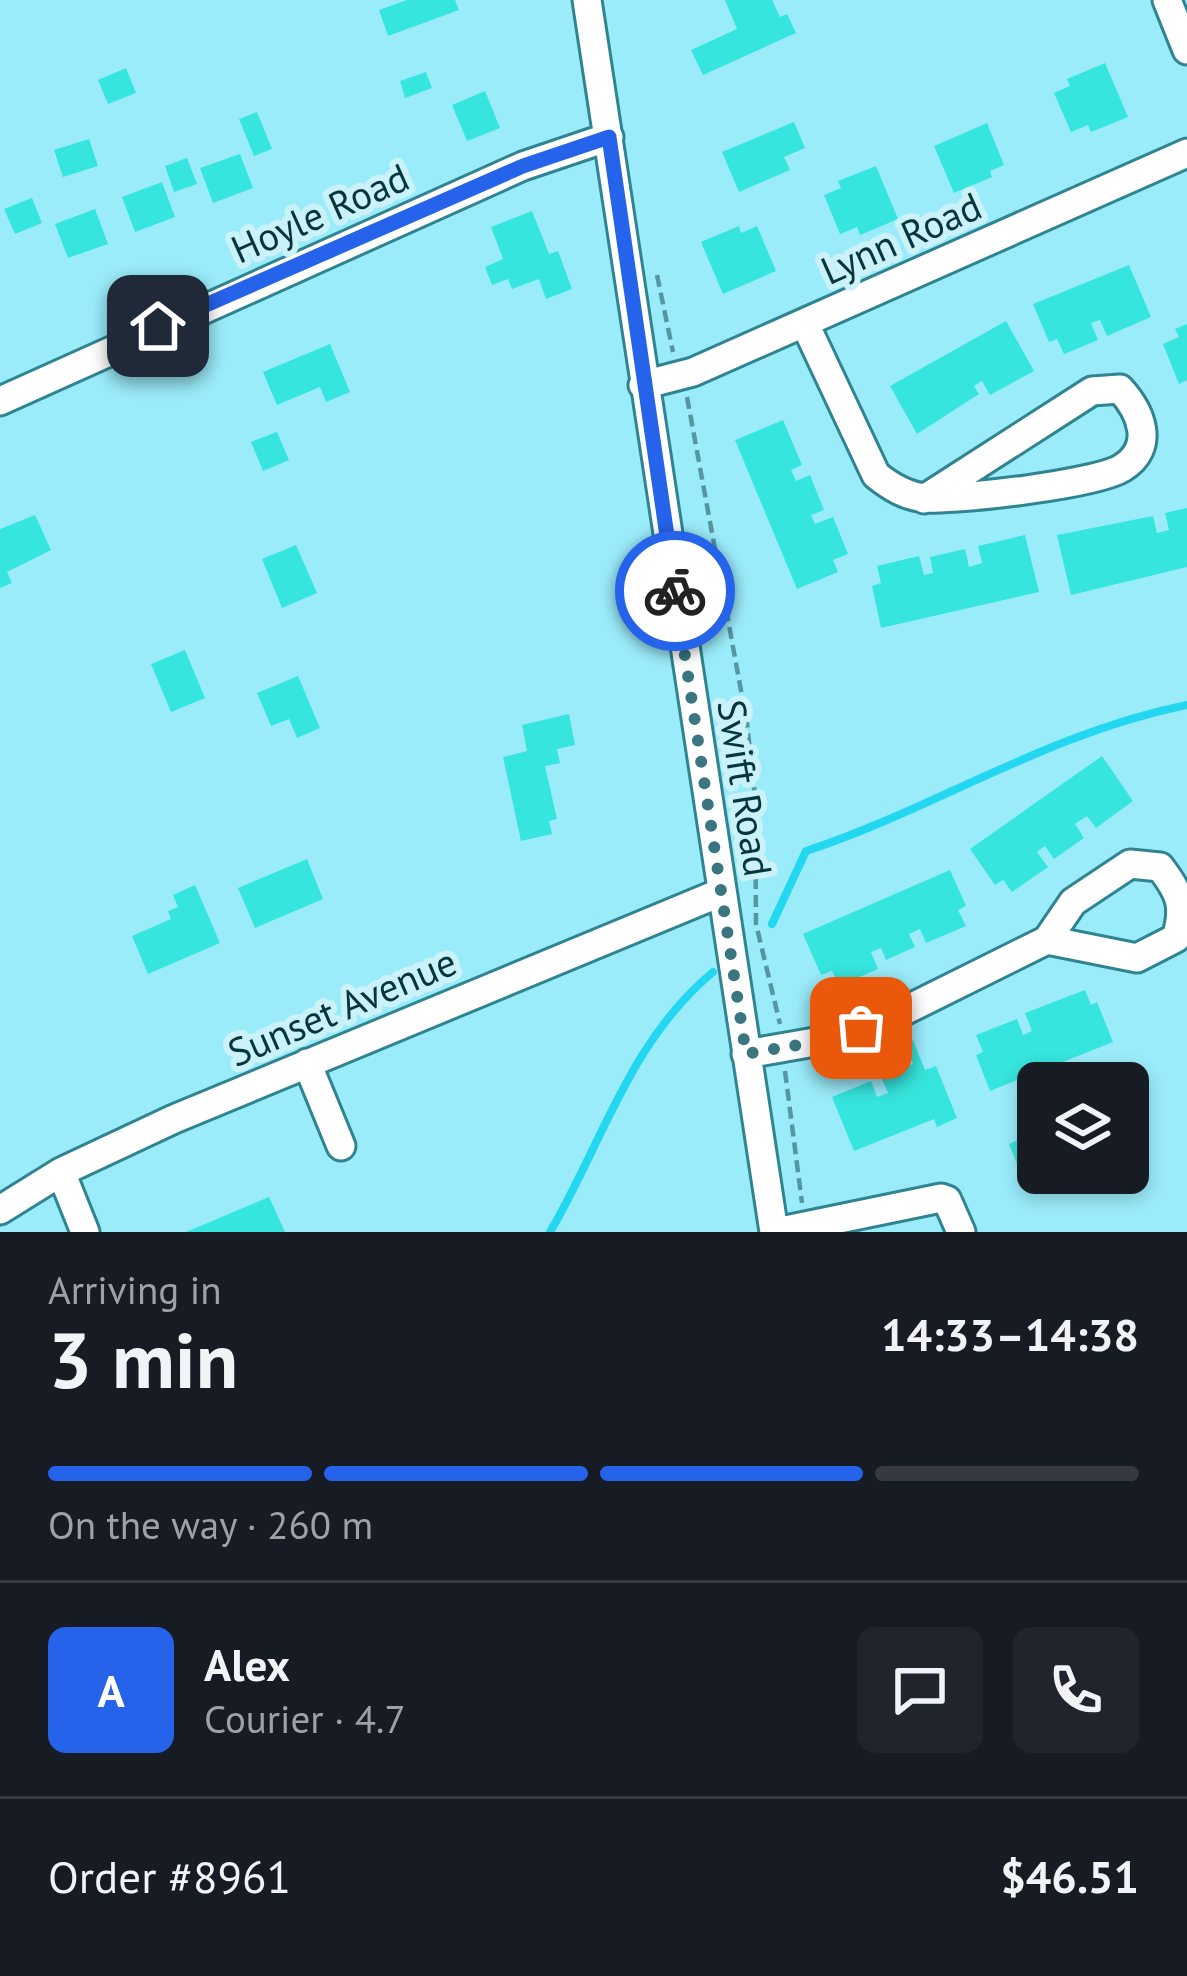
<!DOCTYPE html>
<html lang="en">
<head>
<meta charset="utf-8">
<style>
	:root { --surface:#171b24; --page:#20242c; --text:#f1f3f6; --muted:#9ea1a6; --line:#363941; --accent:#2563eb }
	body { margin:0; font-family:"PT Sans",sans-serif; background:var(--page); color:var(--text); height:100vh; display:flex; flex-direction:column; font-size:45px; white-space:nowrap }
	* { box-sizing:border-box; margin:0 }
	p { font-size:39px; color:var(--muted) }
	.icon { flex:none; width:66px; height:66px; fill:none; stroke:currentColor; stroke-width:2; stroke-linecap:round; stroke-linejoin:round }
	.map { position:relative; height:1232px; overflow:hidden }
	.details { display:flex; flex-direction:column; background:var(--surface); flex:1 }
	.details>* { flex:none }
	.controls { position:absolute; left:1017px; top:1062px; display:grid; gap:24px }
	.controls a { display:grid; place-items:center; width:132px; height:132px; border-radius:18px; background:var(--surface); box-shadow:0 6px 18px #0003; font-size:60px }
	.pin { position:absolute; display:grid; place-items:center; width:102px; height:102px; color:#fff; margin:-51px; border-radius:24px; box-shadow:0 6px 18px #0006 }
	.courier { position:absolute; display:grid; place-items:center; width:120px; height:120px; margin:-60px; border:9px solid #2563eb; border-radius:50%; background:#fff; color:#222; box-shadow:0 3px 15px #0007 }
	.overview em { font-style:normal; font-weight:700 }
	.overview div { display:flex; flex-direction:column-reverse }
	.overview { display:flex; align-items:center; justify-content:space-between; height:204px; padding:0 48px }
	h1 { font-size:78px; font-weight:700; line-height:90px }
	.bar { display:grid; grid-template-columns:repeat(4,1fr); gap:18px 12px; align-content:center; height:144px; padding:0 48px }
	.bar i { height:15px; border-radius:9px; background:var(--line) }
	.bar .active { background:var(--accent) }
	.bar p { grid-column:span 4 }
	.line { display:flex; align-items:center; gap:30px; padding:0 48px; border-top:3px solid var(--line) }
	.line div { flex:1 }
	.round { display:grid; place-items:center; flex:none; width:126px; height:126px; border-radius:18px; background:var(--page) }
	.map>svg:first-child { display:block }
	.lines { fill:none; stroke-linecap:round; stroke-linejoin:round }
	.stream { stroke:#23d7f0; stroke-width:8 }
	.building { fill:#36e5dd }
	.minor-casing { stroke:#308492; stroke-width:33 }
	.path { stroke:#5496a2; stroke-width:4.5; stroke-dasharray:12 6; stroke-linecap:butt }
	.minor { stroke:#fff; stroke-width:27 }
	.done { stroke:#397680; stroke-width:12; stroke-dasharray:0 21.6 }
	.route { stroke:#2563eb; stroke-width:15 }
	.labels { text-anchor:middle; stroke-width:12; stroke-linejoin:round; paint-order:stroke }
	.street-label { font-size:39px; fill:#04363e; stroke:#ccf2f9 }
</style>
</head>
<body>
<div class="map">
<svg width="1187" height="1232" viewBox="0 0 1187 1232">
	<rect width="100%" height="100%" fill="#9becfb"/>
	<g class="lines">
		<path class="stream" d="M 772,924 L 806,851 C 939,807 1045,734 1187,705
			M 550,1232 C 603,1142 629,1042 713,972"/>
	</g>
	<path class="building" d="M 407,0 L 455,0 L 459,10 L 388,36 L 379,10 Z
		M 725,0 L 772,0 L 780,17 L 787,14 L 796,33 L 703,75 L 691,50 L 737,29 Z
		M 1105,63 L 1128,117 L 1091,132 L 1088,125 L 1071,132 L 1054,93 L 1070,86 L 1067,79 Z
		M 126,68 L 136,93 L 108,104 L 98,80 Z
		M 426,72 L 432,88 L 405,98 L 400,81 Z
		M 485,91 L 500,128 L 467,141 L 452,105 Z
		M 257,112 L 272,149 L 254,156 L 239,119 Z
		M 794,122 L 805,148 L 784,157 L 790,170 L 739,192 L 722,152 Z
		M 987,123 L 1004,165 L 990,171 L 992,177 L 954,193 L 934,146 Z
		M 89,139 L 98,166 L 63,177 L 54,150 Z
		M 240,154 L 253,188 L 213,203 L 200,168 Z
		M 187,158 L 197,184 L 174,192 L 165,166 Z
		M 876,166 L 898,219 L 860,235 L 857,227 L 840,234 L 824,195 L 841,188 L 838,181 Z
		M 162,182 L 175,217 L 135,232 L 122,197 Z
		M 32,198 L 42,223 L 15,234 L 4,209 Z
		M 95,209 L 108,244 L 68,258 L 55,224 Z
		M 532,211 L 549,254 L 558,251 L 572,289 L 546,299 L 539,279 L 512,289 L 508,279 L 492,285 L 485,267 L 503,259 L 491,227 Z
		M 739,226 L 741,233 L 757,226 L 776,271 L 723,294 L 701,242 Z
		M 1129,265 L 1151,317 L 1107,336 L 1100,320 L 1091,323 L 1098,340 L 1064,354 L 1057,339 L 1049,342 L 1033,304 Z
		M 1006,321 L 1034,371 L 990,395 L 982,381 L 974,386 L 979,394 L 917,434 L 890,386 Z
		M 1187,324 L 1187,380 L 1179,384 L 1163,344 L 1179,337 L 1175,329 Z
		M 330,344 L 350,392 L 326,402 L 320,387 L 277,405 L 263,372 Z
		M 783,420 L 802,465 L 791,470 L 796,481 L 810,475 L 824,510 L 811,515 L 815,524 L 833,517 L 848,554 L 833,560 L 838,572 L 797,589 L 735,440 Z
		M 277,432 L 289,460 L 263,471 L 251,442 Z
		M 1187,508 L 1187,567 L 1071,595 L 1057,535 L 1153,516 L 1157,533 L 1169,530 L 1165,513 Z
		M 35,515 L 51,550 L 7,572 L 12,583 L 0,588 L 0,529 Z
		M 1025,535 L 1039,592 L 881,628 L 872,586 L 881,583 L 877,566 L 919,556 L 924,575 L 933,573 L 930,557 L 965,549 L 969,567 L 982,563 L 978,546 Z
		M 296,545 L 317,593 L 282,608 L 262,559 Z
		M 185,650 L 205,698 L 171,712 L 151,664 Z
		M 298,676 L 320,728 L 297,738 L 289,719 L 271,726 L 257,693 Z
		M 569,714 L 575,745 L 557,749 L 560,763 L 545,766 L 557,819 L 549,821 L 552,834 L 521,841 L 503,757 L 527,751 L 522,725 Z
		M 1102,756 L 1133,801 L 1096,828 L 1087,816 L 1075,824 L 1084,838 L 1054,859 L 1045,846 L 1037,852 L 1048,867 L 1012,892 L 1003,880 L 995,885 L 970,849 Z
		M 307,859 L 323,899 L 255,928 L 238,888 Z
		M 950,870 L 966,906 L 958,910 L 966,926 L 926,943 L 920,929 L 909,934 L 915,947 L 886,960 L 881,948 L 871,952 L 878,969 L 839,986 L 832,971 L 821,975 L 803,934 Z
		M 195,885 L 220,943 L 148,974 L 132,936 L 171,919 L 168,911 L 178,907 L 173,895 Z
		M 1085,990 L 1091,1005 L 1097,1002 L 1113,1042 L 990,1091 L 976,1055 L 983,1052 L 976,1035 L 1017,1019 L 1023,1035 L 1032,1031 L 1025,1013 Z
		M 913,1040 L 925,1070 L 936,1066 L 957,1118 L 937,1127 L 934,1119 L 854,1151 L 832,1097 L 871,1081 L 877,1097 L 888,1093 L 881,1077 L 913,1064 L 905,1043 Z
		M 1038,1131 L 1038,1161 L 1019,1169 L 1009,1144 Z
		M 269,1197 L 285,1232 L 186,1232 Z"/>
	<g class="lines">
		<defs>
			<path id="minor" d="M 587,0 L 774,1232
				M 1167,0 L 1187,50
				M 805,324 L 876,475 C 891,487 907,497 927,498 C 960,500 1096,484 1122,468 C 1156,447 1141,412 1120,389 L 1092,391 L 924,499
				M 643,385 L 693,372 L 1187,153
				M 0,401 L 523,166 L 609,137
				M 746,1054 L 826,1040 L 896,1015 L 1047,940 L 1073,902 L 1130,864 L 1160,867 C 1180,893 1186,906 1176,938 L 1137,958 L 1047,940
				M 307,1063 L 341,1146
				M 61,1172 L 85,1232
				M 0,1210 L 61,1172 L 174,1119 L 722,892
				M 776,1232 L 941,1198 L 947,1200 L 961,1232"/>
		</defs>
		<use href="#minor" class="minor-casing"/>
		<path class="path" d="M 657,275 L 673,352
			M 687,397 L 747,723 L 755,796 L 756,924 L 780,1024
			M 785,1071 L 802,1203"/>
		<use href="#minor" class="minor"/>
	</g>
	<g class="lines">
		<path class="done" d="M 675,591 L 746,1054 L 826,1040 L 861,1028"/>
		<path class="route" d="M 158,326 L 523,166 L 609,137 L 675,591"/>
	</g>
	<g class="labels">
		<g class="street-label">
			<text transform="translate(320 213) rotate(-24)" y="14">Hoyle Road</text>
			<text transform="translate(901 238) rotate(-24)" y="14">Lynn Road</text>
			<text transform="translate(745 788) rotate(81)" y="14">Swift Road</text>
			<text transform="translate(342 1007) rotate(-23)" y="14">Sunset Avenue</text>
		</g>
	</g>
</svg>
<div class="controls">
<a><svg class="icon" aria-label="layers" viewBox="0 0 24 24"><path d="M12 4l9 5-9 5-9-5zM3 14l9 5 9-5"/></svg></a>
</div>
<div class="pin" style="left:861px;top:1028px;background:#ea580c"><svg class="icon" aria-label="bag" viewBox="0 0 24 24"><path d="M5 8h14l-1 12H6zM9 8a3 3 0 0 1 6 0"/></svg></div>
<div class="pin" style="left:158px;top:326px;background:#1f2937"><svg class="icon" aria-label="home" viewBox="0 0 24 24"><path d="M3 11l9-7 9 7M6 9v11h12V9"/></svg></div>
<div class="courier" style="left:675px;top:591px"><svg class="icon" aria-label="bike" viewBox="0 0 24 24"><circle cx="6" cy="16" r="4"/><circle cx="18" cy="16" r="4"/><path d="M6 16l4-8h5l3 8M10 8l3 8H6M13 5h3"/></svg></div>
</div>
<section class="details">
<div class="overview"><div><h1>3 min</h1><p>Arriving in</p></div><em>14:33–14:38</em></div>
<div class="bar"><i class="active"></i><i class="active"></i><i class="active"></i><i></i><p>On the way · 260 m</p></div>
<div class="line" style="height:216px"><b class="round" style="background:var(--accent);color:#fff">A</b><div><b>Alex</b><p>Courier · 4.7</p></div><a class="round"><svg class="icon" aria-label="chat" viewBox="0 0 24 24"><path d="M4 5h16v11H9l-5 4z"/></svg></a><a class="round"><svg class="icon" aria-label="phone" viewBox="0 0 24 24"><path d="M5 4h4l2 5-3 2q2 4 5 5l2-3 5 2v4C11 20 4 13 5 4z"/></svg></a></div>
<div class="line" style="height:156px"><div>Order #8961</div><b>$46.51</b></div>
</section>
</body>
</html>
